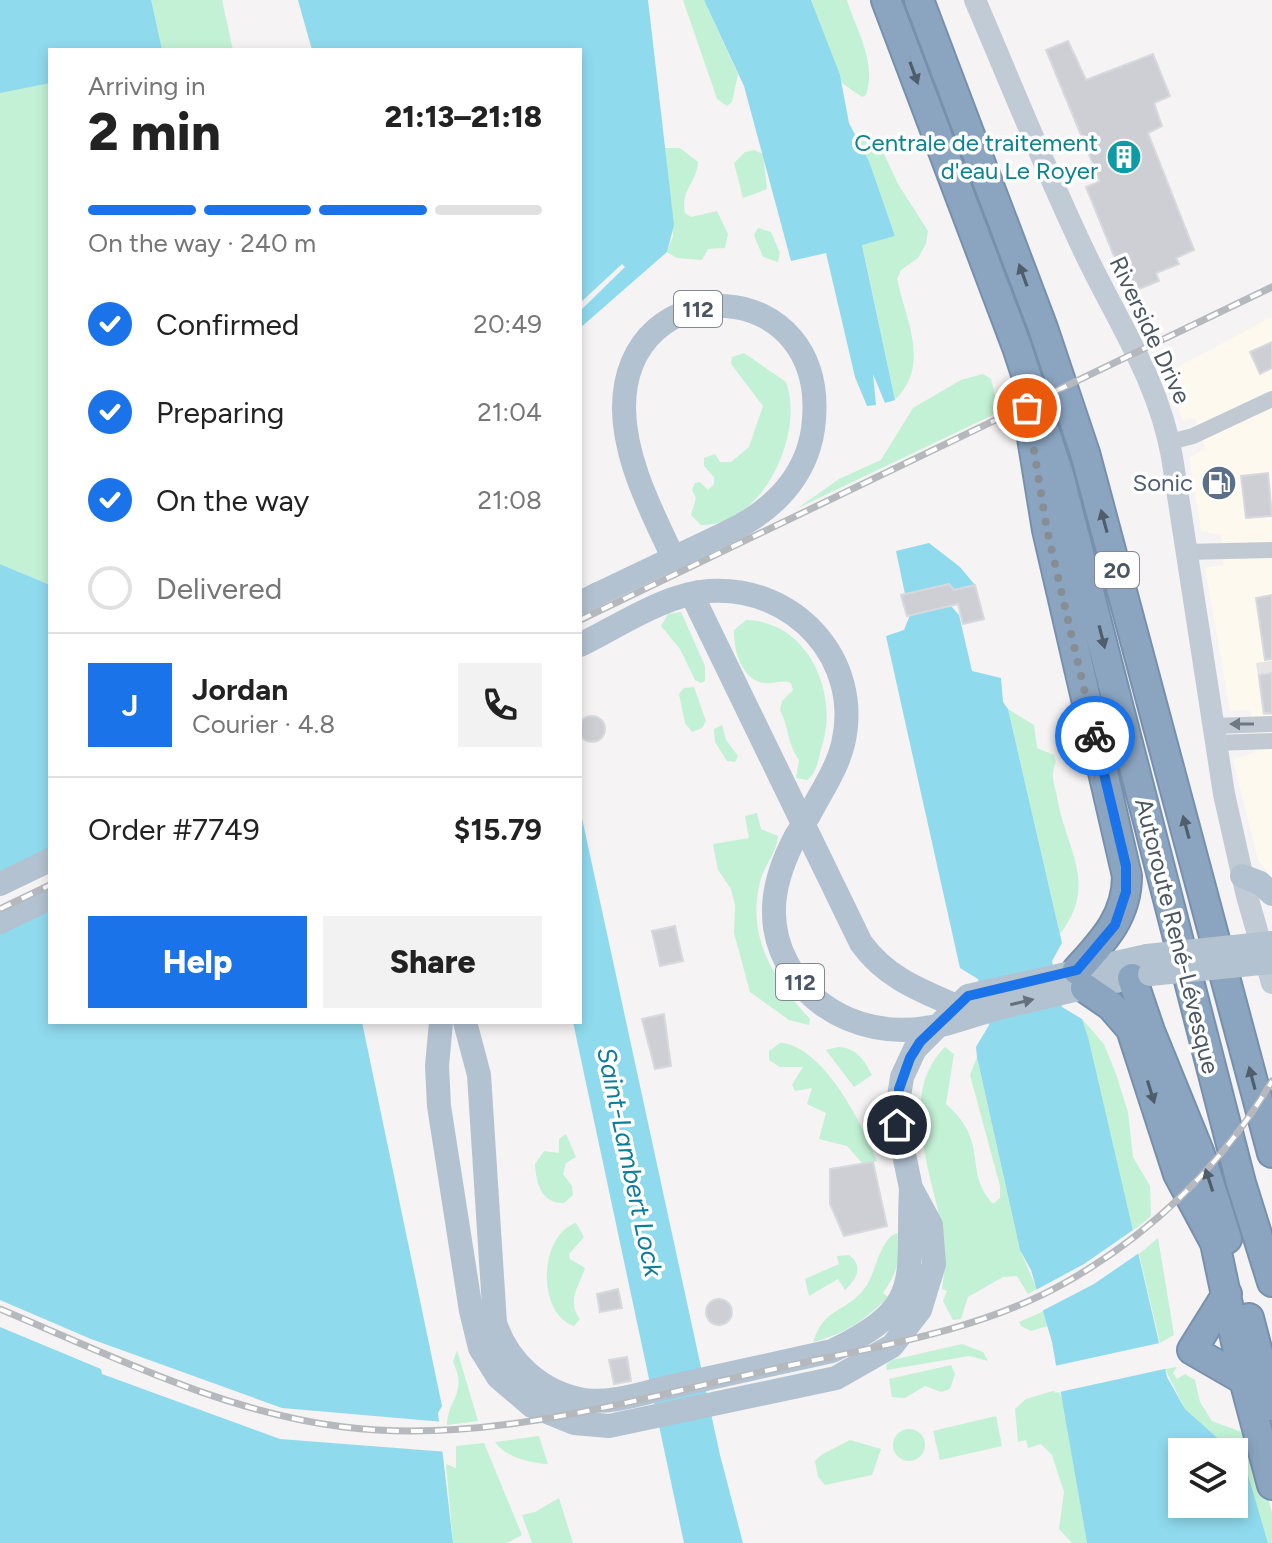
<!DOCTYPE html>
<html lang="en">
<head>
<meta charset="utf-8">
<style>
	:root { --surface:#fff; --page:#f2f2f2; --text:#222; --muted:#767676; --line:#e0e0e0; --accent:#1a73e8 }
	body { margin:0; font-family:Figtree,sans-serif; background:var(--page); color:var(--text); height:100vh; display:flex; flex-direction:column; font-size:30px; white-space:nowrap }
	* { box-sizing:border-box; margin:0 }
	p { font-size:26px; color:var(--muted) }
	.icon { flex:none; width:44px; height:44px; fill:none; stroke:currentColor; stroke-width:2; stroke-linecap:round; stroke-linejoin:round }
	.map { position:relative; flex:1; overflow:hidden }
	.sheet { position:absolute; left:48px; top:48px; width:534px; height:976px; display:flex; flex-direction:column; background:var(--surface); border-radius:0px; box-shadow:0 4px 12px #0003 }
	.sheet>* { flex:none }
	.buttons { position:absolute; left:1168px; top:1438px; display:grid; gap:16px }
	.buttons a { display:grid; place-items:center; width:80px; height:80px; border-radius:0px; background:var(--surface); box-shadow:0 4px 12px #0003; font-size:40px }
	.pin { position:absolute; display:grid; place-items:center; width:68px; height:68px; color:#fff; margin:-34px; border:4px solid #fff; border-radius:50%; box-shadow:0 2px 8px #0007 }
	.courier { position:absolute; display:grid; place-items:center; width:80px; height:80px; margin:-40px; border:6px solid #1a73e8; border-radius:50%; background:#fff; color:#222; box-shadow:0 2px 10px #0007 }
	.head em { font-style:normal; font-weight:800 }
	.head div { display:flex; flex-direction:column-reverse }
	.head { display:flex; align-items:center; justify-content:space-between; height:136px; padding:0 40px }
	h1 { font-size:52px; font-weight:800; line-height:60px }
	.bar { display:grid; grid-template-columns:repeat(4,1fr); gap:12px 8px; align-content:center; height:96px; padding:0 40px }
	.bar i { height:10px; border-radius:6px; background:var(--line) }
	.bar .on { background:var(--accent) }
	.bar p { grid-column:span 4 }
	.line { display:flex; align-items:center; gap:20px; padding:0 40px; border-top:2px solid var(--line) }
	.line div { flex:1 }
	.round { display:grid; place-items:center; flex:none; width:84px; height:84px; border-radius:0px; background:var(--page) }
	ol { padding:0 40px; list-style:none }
	li { display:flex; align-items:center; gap:24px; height:88px }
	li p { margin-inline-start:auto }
	li .icon { padding:8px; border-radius:50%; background:var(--accent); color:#fff; stroke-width:4 }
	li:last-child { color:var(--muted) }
	li i { width:44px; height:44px; border:4px solid var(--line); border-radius:50% }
	.cta { display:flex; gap:16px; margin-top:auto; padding:16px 40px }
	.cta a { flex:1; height:92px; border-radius:0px; background:var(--accent); color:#fff; font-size:32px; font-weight:800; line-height:92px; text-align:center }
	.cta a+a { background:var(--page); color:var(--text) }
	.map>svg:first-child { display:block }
	.commercial { fill:#fdf9ef }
	.education { fill:#e6e4e5 }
	.green { fill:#c3f1d5 }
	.water { fill:#90daee }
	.pier { fill:#f5f3f3 }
	.building { fill:#cdcfd5; stroke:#d7d9de; stroke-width:2 }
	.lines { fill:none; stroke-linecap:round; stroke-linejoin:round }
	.primary-tunnel { stroke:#caccce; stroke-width:24; stroke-dasharray:24 12; stroke-linecap:butt }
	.highway-casing { stroke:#7690ad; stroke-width:32 }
	.street { stroke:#c1cad2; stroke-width:16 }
	.secondary { stroke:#c1cbd6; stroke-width:22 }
	.primary { stroke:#b3c2d1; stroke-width:24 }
	.highway { stroke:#8ba5c1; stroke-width:28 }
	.rail-casing { stroke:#b5b8bd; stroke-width:7 }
	.rail { stroke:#fff; stroke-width:4; stroke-dasharray:12; stroke-linecap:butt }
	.primary-bridge { stroke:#b3c2d1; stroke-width:24 }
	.oneway { fill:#505e6b }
	.oneway2 { fill:#6e7983 }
	.oneway3 { fill:#64717d }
	.done { stroke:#868d94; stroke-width:8; stroke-dasharray:0 14.4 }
	.route { stroke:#1a73e8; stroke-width:10 }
	.labels { text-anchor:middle; stroke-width:7; stroke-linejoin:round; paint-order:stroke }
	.shield { fill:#fff; stroke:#808990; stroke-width:2 }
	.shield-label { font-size:22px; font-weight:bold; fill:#4a5661 }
	.culture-label { font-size:24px; fill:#0d838f; stroke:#fff; text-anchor:end }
	.street-label { font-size:24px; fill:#4a5661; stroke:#fff }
	.service-label { font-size:24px; fill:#4e5e75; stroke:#fff; text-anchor:end }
	.water-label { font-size:26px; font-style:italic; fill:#0c7c9b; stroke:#fff }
</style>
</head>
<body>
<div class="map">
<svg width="1272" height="1543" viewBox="0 0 1272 1543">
	<rect width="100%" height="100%" fill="#f5f3f3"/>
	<path class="commercial" d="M 1272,317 L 1272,879 L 1258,860 L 1233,760 L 1255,752 L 1251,710 L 1230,711 L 1205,568 L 1223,565 L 1221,535 L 1201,531 L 1189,458 L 1205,448 L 1195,418 L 1183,421 L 1164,374 Z"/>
	<path class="education" d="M 1272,661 L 1272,715 L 1263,715 L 1256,663 Z"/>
	<path class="green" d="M 0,0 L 222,0 L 233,50 L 50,50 L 50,585 L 0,564 Z
		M 683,0 L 704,0 L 738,74 L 732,102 L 727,106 L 717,99 Z
		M 811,0 L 847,0 C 856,30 877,61 866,95 L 862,97 L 842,83 Z
		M 870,137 L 877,139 L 898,184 L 928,231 L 926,244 L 918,258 L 901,270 L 897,279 C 906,321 931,365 895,400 L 862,244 L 895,236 L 869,161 L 859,142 Z
		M 665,148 L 680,148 L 698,162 C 697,182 680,191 685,213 L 691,217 L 717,211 L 728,234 L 725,248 L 708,249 L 702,260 L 677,258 L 667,252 L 673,236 Z
		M 754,150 L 763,154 L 767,189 L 743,198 L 734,163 L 745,152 Z
		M 758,228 L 771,232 L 780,253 L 778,262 L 763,257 L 754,235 Z
		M 744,353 L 786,382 C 805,433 763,527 701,525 L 691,515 L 696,498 L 692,490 L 695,483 L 700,482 L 708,490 L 714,484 L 714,477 L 704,466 L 704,458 L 715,454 L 720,462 L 731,462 L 749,447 L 763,406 L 731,364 L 732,357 Z
		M 983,374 L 991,379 L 999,412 L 798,508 L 839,479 L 881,460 L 913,408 L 961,380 Z
		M 681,612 L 705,666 L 705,681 L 701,683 L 695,680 L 680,649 L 661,626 L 668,614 Z
		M 746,620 C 808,621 839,693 822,746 C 818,758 818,772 807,780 L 796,778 L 799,760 C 787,744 789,727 780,710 L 782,701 L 793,690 L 791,683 C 782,679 775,684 765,683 C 742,681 733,649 734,630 Z
		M 694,687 L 706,721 L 702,728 L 692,732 L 685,723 L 679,694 L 684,688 Z
		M 1008,709 L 1034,725 L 1037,748 L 1054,755 L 1056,762 C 1050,777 1054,782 1057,797 C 1066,851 1099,882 1060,934 Z
		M 722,725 L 726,740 L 738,756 L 735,762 L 727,761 L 715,742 L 714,729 Z
		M 757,813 L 761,829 L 778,836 C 777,853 764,865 760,882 C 746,936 774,981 810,1019 L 809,1025 L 789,1020 L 750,992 L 734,933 L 735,905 L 731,889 L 718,870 L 713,844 L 749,838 L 745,816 Z
		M 1082,1019 L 1104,1044 L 1116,1074 L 1128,1112 L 1133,1157 L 1150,1186 L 1151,1216 L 1133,1231 Z
		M 780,1043 C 822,1044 864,1126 877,1161 L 863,1164 L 847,1146 L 819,1139 L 826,1113 L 807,1104 L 812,1088 L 795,1091 L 792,1085 L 803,1067 L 780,1067 L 769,1060 L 769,1051 Z
		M 838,1047 C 856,1047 865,1061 872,1075 L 854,1087 L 826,1050 Z
		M 945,1047 L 954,1054 L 946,1104 C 991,1144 962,1169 993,1204 L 1000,1198 L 1000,1186 L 970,1075 L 977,1057 L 1020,1250 L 1037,1289 L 1028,1294 L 1017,1276 L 1003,1277 L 968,1297 L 961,1319 L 953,1320 L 943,1301 L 947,1291 L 942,1289 C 944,1272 946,1256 944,1239 C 935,1180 895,1097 945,1047 Z
		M 566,1134 L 576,1157 L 566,1163 L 563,1174 L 572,1186 L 573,1195 L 564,1203 C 542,1204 536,1184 535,1164 L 544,1151 L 559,1153 L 559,1139 Z
		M 576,1223 L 584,1237 L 569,1254 L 570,1259 L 585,1268 C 579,1287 566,1300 580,1319 L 574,1326 C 536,1313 539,1235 576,1223 Z
		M 898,1233 C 901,1258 898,1272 883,1293 L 888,1297 C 865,1320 845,1334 813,1342 C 826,1304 846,1315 867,1285 C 876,1271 881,1236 898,1233 Z
		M 1158,1238 L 1174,1335 L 1160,1343 L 1139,1254 Z
		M 849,1255 C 864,1266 857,1279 845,1290 L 838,1279 L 809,1296 L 805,1279 L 839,1264 L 837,1256 Z
		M 1044,1311 L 1048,1326 L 1031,1331 L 1021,1326 L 1019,1322 Z
		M 962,1344 L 983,1352 L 988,1361 L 969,1356 L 887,1370 L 886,1365 L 892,1360 Z
		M 457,1350 L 478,1421 L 447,1425 C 448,1398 468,1394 453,1362 Z
		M 951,1365 L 955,1374 L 950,1389 L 941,1392 L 925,1386 L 905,1398 L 892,1397 L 889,1379 Z
		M 1177,1367 L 1173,1373 L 1177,1379 L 1185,1374 L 1195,1380 L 1200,1402 L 1212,1421 L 1247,1434 L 1272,1512 L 1272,1543 L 1268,1543 L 1242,1462 L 1185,1409 L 1165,1369 Z
		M 1053,1391 L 1059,1392 L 1063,1401 L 1087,1543 L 1072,1543 L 1059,1529 L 1064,1492 L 1052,1455 L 1041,1444 L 1028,1448 L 1026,1440 L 1018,1442 L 1015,1409 L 1026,1399 Z
		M 996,1416 L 1002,1446 L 940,1460 L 933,1431 Z
		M893 1445a16 16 0 1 1 32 0a16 16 0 1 1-32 0Z
		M 539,1436 L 548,1464 C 530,1463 505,1457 495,1442 Z
		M 850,1440 L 881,1449 L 872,1475 L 825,1485 L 818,1477 L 815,1461 L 821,1455 Z
		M 484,1443 L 522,1535 L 507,1543 L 453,1543 L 446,1464 L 456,1468 L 456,1446 Z
		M 559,1498 L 573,1543 L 532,1543 L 522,1515 L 535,1512 Z"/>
	<path class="water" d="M 0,0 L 151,0 L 162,50 L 50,50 L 50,83 L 0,93 Z
		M 298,0 L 648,0 L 674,225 L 667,252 L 580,328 L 580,50 L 312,50 Z
		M 704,0 L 811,0 L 840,75 L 849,123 L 869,161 L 895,236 L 862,245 L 895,400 L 885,403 L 873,374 L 876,405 L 867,406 L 855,377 L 826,253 L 791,261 L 744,86 Z
		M 929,543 L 960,567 L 975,585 L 954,590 L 949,584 L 905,594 L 896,551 Z
		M 0,564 L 50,585 L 50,1022 L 362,1022 L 442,1406 L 438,1413 L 453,1543 L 0,1543 Z
		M 951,606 L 959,615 L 972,671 L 1001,678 L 1003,702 L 1008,709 L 1062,943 L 1052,961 L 1062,1007 L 1082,1019 L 1088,1037 L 1167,1377 L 1185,1409 L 1233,1452 L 1182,1452 L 1182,1504 L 1234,1504 L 1234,1453 L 1247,1472 L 1268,1543 L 1087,1543 L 1052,1342 L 1031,1270 L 1020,1250 L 977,1057 L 976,1047 L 989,1025 L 978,979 L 960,968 L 886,636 L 904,630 L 910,615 Z
		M 580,809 L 720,1455 L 743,1543 L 684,1543 L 573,1022 L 580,1022 Z"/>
	<path class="pier" d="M 622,264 L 625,267 L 580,311 L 580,303 Z
		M 50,854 L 50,906 L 0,930 L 0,878 Z
		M 1136,1228 L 1142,1251 L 1094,1284 L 1040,1312 L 1034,1291 L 1084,1264 Z
		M 0,1300 L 91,1339 L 282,1408 L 444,1422 L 448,1452 L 280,1439 L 102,1374 L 101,1369 L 0,1327 Z
		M 1164,1342 L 1169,1368 L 1055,1393 L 1050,1367 Z"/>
	<path class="building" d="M 1068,41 L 1086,80 L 1153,54 L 1170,96 L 1154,103 L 1162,126 L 1148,133 L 1194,250 L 1176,258 L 1179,264 L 1156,273 L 1159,281 L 1129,293 L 1086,187 L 1100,181 L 1046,50 Z
		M 1272,342 L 1272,368 L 1260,374 L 1250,352 Z
		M 1268,473 L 1272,516 L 1246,518 L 1241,476 Z
		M 949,584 L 954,590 L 975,585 L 984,619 L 963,624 L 958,604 L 907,616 L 901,595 Z
		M 1272,595 L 1272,659 L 1265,660 L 1256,598 Z
		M 1272,673 L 1272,713 L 1264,713 L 1259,675 Z
		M579 729a13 13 0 1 1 26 0a13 13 0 1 1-26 0Z
		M 675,926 L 683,961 L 660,966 L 652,931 Z
		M 664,1014 L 671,1066 L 655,1069 L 642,1019 Z
		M 873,1162 L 887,1226 L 844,1236 L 830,1204 L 830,1169 Z
		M 618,1289 L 622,1308 L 600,1312 L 597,1294 Z
		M706 1312a13 13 0 1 1 26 0a13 13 0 1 1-26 0Z
		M 627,1357 L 631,1381 L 614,1384 L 609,1360 Z"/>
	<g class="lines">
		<path class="primary-tunnel" d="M 671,553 L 696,603"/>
		<defs>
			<path id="highway" d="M 886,0 L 1017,347 L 1059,475 L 1241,1183 L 1272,1282
				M 919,0 L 1043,328 L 1085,453 L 1272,1153
				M 1032,438 L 1047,530 L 1127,876 C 1127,917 1103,941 1077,970
				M 1132,978 L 1150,1031 L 1200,1154 L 1227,1239
				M 1085,988 L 1111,1006 L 1131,1029 L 1178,1174 L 1215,1243 L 1244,1380 L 1272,1485
				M 1227,1294 L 1192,1350 L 1244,1380
				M 1249,1318 L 1272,1406"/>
		</defs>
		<use href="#highway" class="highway-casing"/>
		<path class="street" d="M 1170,442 L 1193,436 L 1272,399
			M 1185,552 L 1272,550
			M 1213,726 L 1272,724
			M 1215,743 L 1272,741"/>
		<path class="secondary" d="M 975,0 C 1011,84 1045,169 1084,251 C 1116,319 1159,381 1172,457 L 1224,794 L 1247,896 L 1272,983"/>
		<path class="primary" d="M 671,553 C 650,508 625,460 624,409 C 623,266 834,271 813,429 C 806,478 771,512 728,532
			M 580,603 L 598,594
			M 696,603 L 861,943 C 888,981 928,993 968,1011
			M 580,645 C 619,626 665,594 709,591 C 794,585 863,660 843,744 C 837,769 821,792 809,815
			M 796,836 C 774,877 764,920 787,963 C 815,1016 874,1038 932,1027 C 955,1023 978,1013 1002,1007 C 1051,996 1100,983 1150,974
			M 1242,876 L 1260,883 L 1272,894
			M 0,884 L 50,860
			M 0,922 L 50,898
			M 441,1022 L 437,1066 L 439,1106 L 471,1311 L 480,1348 L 498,1377 L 532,1406 L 574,1423 L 609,1426 L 836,1378 L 892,1346 L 920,1310 L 934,1264 L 931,1225 L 911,1188 L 896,1116 L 902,1077 L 915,1049 L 968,996 L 1147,956
			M 465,1022 L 479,1075 L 495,1323 C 508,1363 542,1393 584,1400 C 611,1404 642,1393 669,1387 C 723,1375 778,1363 832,1351 C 927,1305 906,1280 911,1190"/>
		<use href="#highway" class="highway"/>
		<defs>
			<path id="rail" d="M 580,620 L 1272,287
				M 0,909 L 50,885
				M 0,1309 C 112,1356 223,1412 344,1427 C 489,1445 634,1399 774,1369 C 871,1347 975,1333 1063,1284 C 1149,1236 1222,1166 1272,1081"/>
		</defs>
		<use href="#rail" class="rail-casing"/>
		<use href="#rail" class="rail"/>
		<path class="primary-bridge" d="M 598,594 L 728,532
			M 796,836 L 809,815
			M 1147,956 L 1272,943
			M 1150,974 L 1272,962"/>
	</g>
	<defs><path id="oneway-solid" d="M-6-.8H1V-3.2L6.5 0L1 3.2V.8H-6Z" transform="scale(2)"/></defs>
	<g class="oneway">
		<use href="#oneway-solid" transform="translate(914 73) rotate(70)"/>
		<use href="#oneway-solid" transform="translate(1023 275) rotate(-110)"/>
		<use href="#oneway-solid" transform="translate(1104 521) rotate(-105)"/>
		<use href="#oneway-solid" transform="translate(1102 637) rotate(76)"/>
		<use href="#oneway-solid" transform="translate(1186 827) rotate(-105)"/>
		<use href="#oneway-solid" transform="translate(1252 1078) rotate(-105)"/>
		<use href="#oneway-solid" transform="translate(1151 1092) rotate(73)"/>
		<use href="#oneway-solid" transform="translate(1209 1180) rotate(-108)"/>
	</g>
	<use class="oneway2" href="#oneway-solid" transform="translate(1242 724) rotate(180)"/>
	<use class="oneway3" href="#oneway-solid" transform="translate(1022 1002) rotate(-13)"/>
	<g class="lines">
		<path class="done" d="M 1027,408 L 1047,530 L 1095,736"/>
		<path class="route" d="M 897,1125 L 899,1089 L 910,1058 L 920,1042 L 968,996 L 1077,970 L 1115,925 L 1126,892 L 1126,866 L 1095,736"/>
	</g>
	<defs>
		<symbol id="building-disc" viewBox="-11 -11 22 22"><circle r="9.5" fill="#0f9aa8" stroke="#fff"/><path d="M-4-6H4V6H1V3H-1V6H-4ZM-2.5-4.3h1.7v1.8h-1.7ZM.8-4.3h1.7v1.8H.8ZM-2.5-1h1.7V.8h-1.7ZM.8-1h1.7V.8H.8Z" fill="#fff"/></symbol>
		<symbol id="fuel-disc" viewBox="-11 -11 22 22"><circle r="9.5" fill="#5c6f8a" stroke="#fff"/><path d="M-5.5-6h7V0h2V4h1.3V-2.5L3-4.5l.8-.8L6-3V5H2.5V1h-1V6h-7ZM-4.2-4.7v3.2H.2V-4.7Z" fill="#fff"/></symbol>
	</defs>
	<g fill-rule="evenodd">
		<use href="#building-disc" x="1104" y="137" width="40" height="40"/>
		<use href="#fuel-disc" x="1199" y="463" width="40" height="40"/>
	</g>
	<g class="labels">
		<g class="shield">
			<rect x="674" y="291" width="48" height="36" rx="6"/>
			<rect x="1095" y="552" width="44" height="36" rx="6"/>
			<rect x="776" y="964" width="48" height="36" rx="6"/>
		</g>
		<g class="shield-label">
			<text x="698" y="317">112</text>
			<text x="1117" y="578">20</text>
			<text x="800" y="990">112</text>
		</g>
		<g class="culture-label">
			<text x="1098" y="151">Centrale de traitement<tspan x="1098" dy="28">d'eau Le Royer</tspan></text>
		</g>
		<g class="street-label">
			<text transform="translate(1150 330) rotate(65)" y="8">Riverside Drive</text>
			<text transform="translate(1177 936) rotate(76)" y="8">Autoroute René-Lévesque</text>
		</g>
		<g class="service-label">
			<text x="1193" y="491">Sonic</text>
		</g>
		<g class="water-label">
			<text transform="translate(630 1162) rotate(78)" y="9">Saint-Lambert Lock</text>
		</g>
	</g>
</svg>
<div class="buttons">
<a><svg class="icon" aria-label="layers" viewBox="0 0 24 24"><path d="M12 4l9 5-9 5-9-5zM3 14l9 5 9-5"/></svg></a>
</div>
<div class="pin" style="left:1027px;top:408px;background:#ea580c"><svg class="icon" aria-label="bag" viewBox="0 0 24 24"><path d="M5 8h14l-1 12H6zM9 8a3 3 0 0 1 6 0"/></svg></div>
<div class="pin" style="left:897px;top:1125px;background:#1f2937"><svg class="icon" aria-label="home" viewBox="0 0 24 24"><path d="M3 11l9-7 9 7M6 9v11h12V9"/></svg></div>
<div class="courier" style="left:1095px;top:736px"><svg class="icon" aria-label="bike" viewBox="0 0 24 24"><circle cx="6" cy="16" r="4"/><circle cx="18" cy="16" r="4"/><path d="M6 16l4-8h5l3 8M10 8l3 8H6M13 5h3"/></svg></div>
<section class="sheet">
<div class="head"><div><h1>2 min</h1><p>Arriving in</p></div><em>21:13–21:18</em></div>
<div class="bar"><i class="on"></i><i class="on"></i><i class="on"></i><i></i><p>On the way · 240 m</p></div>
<ol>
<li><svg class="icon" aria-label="check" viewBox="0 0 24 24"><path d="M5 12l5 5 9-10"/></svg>Confirmed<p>20:49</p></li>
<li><svg class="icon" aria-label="check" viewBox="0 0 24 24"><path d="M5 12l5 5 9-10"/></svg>Preparing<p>21:04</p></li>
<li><svg class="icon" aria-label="check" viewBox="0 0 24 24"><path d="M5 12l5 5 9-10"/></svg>On the way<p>21:08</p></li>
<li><i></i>Delivered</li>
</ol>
<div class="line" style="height:144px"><b class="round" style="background:var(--accent);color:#fff">J</b><div><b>Jordan</b><p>Courier · 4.8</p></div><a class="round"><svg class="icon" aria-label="phone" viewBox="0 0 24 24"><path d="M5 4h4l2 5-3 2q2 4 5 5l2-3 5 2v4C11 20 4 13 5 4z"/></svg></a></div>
<div class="line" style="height:104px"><div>Order #7749</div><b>$15.79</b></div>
<div class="cta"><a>Help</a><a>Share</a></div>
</section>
</div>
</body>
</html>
